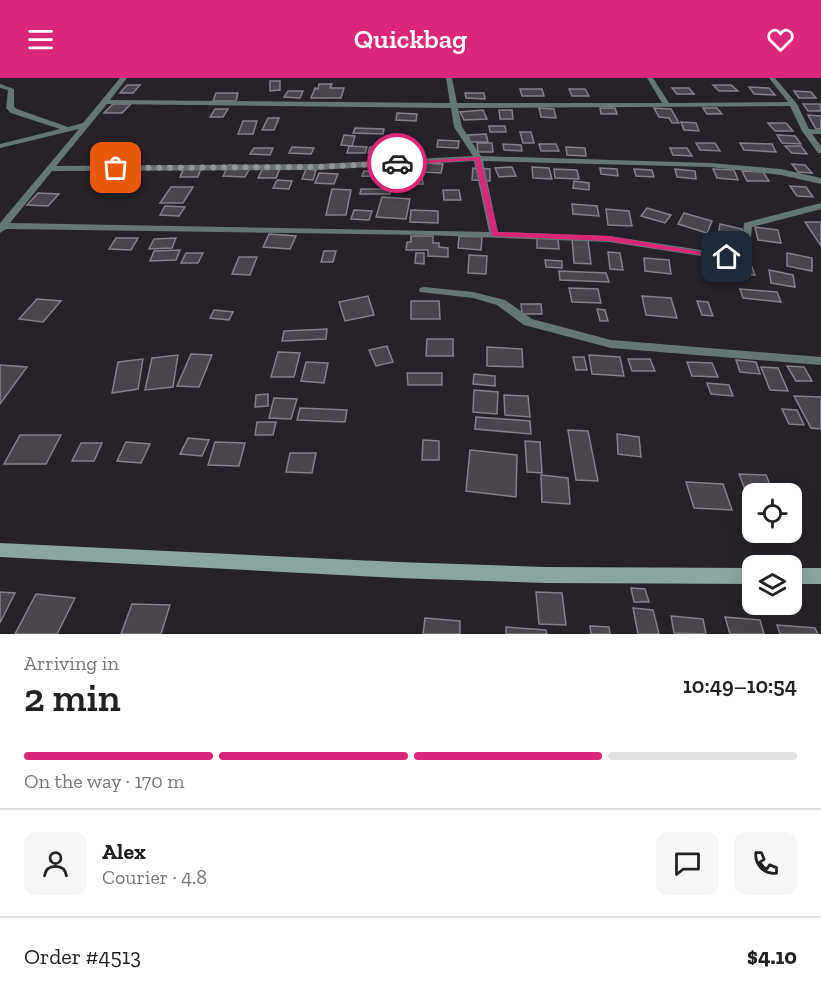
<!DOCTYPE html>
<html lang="en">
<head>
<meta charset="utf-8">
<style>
	:root { --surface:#fff; --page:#f6f6f6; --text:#222; --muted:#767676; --line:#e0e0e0; --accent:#db2777 }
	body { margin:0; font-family:"Zilla Slab",serif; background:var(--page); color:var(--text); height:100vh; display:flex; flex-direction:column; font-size:22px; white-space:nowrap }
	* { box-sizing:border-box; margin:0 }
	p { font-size:20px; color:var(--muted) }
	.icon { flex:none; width:33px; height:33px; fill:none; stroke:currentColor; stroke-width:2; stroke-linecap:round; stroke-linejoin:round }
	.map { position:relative; height:556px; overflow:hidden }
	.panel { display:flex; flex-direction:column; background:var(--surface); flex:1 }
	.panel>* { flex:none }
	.buttons { position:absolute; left:742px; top:405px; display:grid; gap:12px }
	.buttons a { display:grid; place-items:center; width:60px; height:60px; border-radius:12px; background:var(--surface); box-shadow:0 6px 24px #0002; font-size:30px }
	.pin { position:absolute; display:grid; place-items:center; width:51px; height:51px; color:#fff; margin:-26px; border-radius:12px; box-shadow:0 3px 9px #0006 }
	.courier { position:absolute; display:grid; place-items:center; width:60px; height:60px; margin:-30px; border:4px solid #db2777; border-radius:50%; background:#fff; color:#222; box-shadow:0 2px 8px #0007 }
	.overview em { font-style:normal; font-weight:600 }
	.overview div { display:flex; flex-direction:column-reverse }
	.overview { display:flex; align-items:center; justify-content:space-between; height:102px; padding:0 24px }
	h1 { font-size:39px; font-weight:600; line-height:45px }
	.bar { display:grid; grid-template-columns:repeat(4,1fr); gap:9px 6px; align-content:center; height:72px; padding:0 24px }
	.bar i { height:8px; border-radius:4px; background:var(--line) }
	.bar .selected { background:var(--accent) }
	.bar p { grid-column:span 4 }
	.line { display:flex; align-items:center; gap:15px; padding:0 24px; border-top:2px solid var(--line) }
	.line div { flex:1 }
	.round { display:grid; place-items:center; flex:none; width:63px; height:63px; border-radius:12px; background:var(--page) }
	header { display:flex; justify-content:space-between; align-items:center; height:78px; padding:0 24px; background:var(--accent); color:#fff; font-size:27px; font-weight:600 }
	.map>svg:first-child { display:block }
	.building { fill:#4a444d; stroke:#847f88; stroke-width:1.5 }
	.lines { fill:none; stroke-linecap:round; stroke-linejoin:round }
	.minor { fill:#657674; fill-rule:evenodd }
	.secondary { fill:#8aa5a2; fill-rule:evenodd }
	.route { fill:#db2777 }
	.done { stroke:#979399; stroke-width:6; stroke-dasharray:0 10.8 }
</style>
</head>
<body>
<header><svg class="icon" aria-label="menu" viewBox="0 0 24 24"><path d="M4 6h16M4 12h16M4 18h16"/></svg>Quickbag<svg class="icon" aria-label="heart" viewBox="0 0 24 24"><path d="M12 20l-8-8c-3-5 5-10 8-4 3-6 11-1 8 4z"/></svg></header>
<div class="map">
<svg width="821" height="556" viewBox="0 0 821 556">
	<rect width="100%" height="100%" fill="#27222a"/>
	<path class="building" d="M 270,3 L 280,3 L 280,12 L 270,13 Z
		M 319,6 L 332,6 L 330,10 L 344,10 L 341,20 L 311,20 L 315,10 L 318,11 Z
		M 127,7 L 140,7 L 133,15 L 120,15 Z
		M 713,7 L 731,7 L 738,13 L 719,13 Z
		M 749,9 L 769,10 L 775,17 L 754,16 Z
		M 672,10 L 689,10 L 694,16 L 677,16 Z
		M 520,11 L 542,11 L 544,18 L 522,18 Z
		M 569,11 L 585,11 L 589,18 L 572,18 Z
		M 288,13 L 303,13 L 300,20 L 284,19 Z
		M 794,13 L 811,14 L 816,20 L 799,20 Z
		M 216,15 L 238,15 L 236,23 L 213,23 Z
		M 465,15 L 484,15 L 485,21 L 466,20 Z
		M 113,26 L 131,26 L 122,35 L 104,35 Z
		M 803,26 L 820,26 L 821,33 L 808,33 Z
		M 539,30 L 554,31 L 556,40 L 541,39 Z
		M 600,30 L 615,30 L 617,36 L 601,36 Z
		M 654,30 L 671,31 L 679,45 L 672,45 L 669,40 L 659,39 Z
		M 703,30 L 717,30 L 722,36 L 707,36 Z
		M 215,31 L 228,31 L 223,39 L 210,39 Z
		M 483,32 L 487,41 L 464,42 L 460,34 Z
		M 499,32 L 512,32 L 513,41 L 500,41 Z
		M 397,35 L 417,36 L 416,43 L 396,42 Z
		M 808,37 L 821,38 L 821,51 L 816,51 Z
		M 268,40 L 279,40 L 274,52 L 262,52 Z
		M 243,43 L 257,43 L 253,56 L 238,56 Z
		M 681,44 L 696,45 L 699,53 L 684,52 Z
		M 768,45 L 786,45 L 793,53 L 775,53 Z
		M 489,48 L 505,48 L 506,54 L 490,54 Z
		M 355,50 L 384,51 L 383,56 L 353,55 Z
		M 520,54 L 531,54 L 534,65 L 523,65 Z
		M 486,56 L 488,64 L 470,64 L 468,57 Z
		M 344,57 L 355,58 L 352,68 L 341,67 Z
		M 777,57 L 795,58 L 801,66 L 782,65 Z
		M 438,62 L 459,63 L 458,70 L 437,69 Z
		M 477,65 L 492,65 L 493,74 L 478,74 Z
		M 696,65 L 715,65 L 720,73 L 700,72 Z
		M 740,65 L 772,66 L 776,74 L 744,72 Z
		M 503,66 L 521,67 L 522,73 L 504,72 Z
		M 539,66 L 556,66 L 559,73 L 541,73 Z
		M 349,68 L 367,69 L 365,75 L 347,75 Z
		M 395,68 L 410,68 L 409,75 L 393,74 Z
		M 785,68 L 801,68 L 807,76 L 792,75 Z
		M 292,69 L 314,70 L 311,76 L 289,75 Z
		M 370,69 L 386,69 L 385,76 L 368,75 Z
		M 566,69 L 585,70 L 586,78 L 567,77 Z
		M 254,70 L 273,70 L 270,77 L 250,76 Z
		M 670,70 L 687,70 L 692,78 L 673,77 Z
		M 425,85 L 443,86 L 441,95 L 423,94 Z
		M 792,86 L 805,87 L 812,95 L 798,94 Z
		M 229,87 L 251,88 L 245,99 L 223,98 Z
		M 512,89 L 516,98 L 499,99 L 495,90 Z
		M 532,89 L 549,90 L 552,101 L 533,100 Z
		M 184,90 L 201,90 L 198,99 L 180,99 Z
		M 263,90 L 280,91 L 276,100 L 258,100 Z
		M 375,90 L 398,90 L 397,99 L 362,98 L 364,93 L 375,93 Z
		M 473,90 L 490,91 L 490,103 L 472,102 Z
		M 600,90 L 617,91 L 618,98 L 601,96 Z
		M 306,91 L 316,92 L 313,102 L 302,101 Z
		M 554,91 L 577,92 L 579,101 L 555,100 Z
		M 634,91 L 652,92 L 654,99 L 636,98 Z
		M 675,91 L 695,93 L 696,101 L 677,99 Z
		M 713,91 L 734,92 L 738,102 L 717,100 Z
		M 742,93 L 763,94 L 769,103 L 747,103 Z
		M 319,95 L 338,96 L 334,106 L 315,105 Z
		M 404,98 L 422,98 L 423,106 L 404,106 Z
		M 277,102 L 292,103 L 289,111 L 273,110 Z
		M 574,103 L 589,105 L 589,112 L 573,110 Z
		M 790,108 L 806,109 L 813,119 L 797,118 Z
		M 171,109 L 193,109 L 183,125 L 160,125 Z
		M 332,111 L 351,112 L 346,137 L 326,137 Z
		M 361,111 L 390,111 L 390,116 L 360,116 Z
		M 443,112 L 459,112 L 461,122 L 444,122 Z
		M 38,115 L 59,116 L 48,128 L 27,127 Z
		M 382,119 L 410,121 L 406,141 L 376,139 Z
		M 572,126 L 597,128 L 599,138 L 573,136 Z
		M 165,128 L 185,129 L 179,138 L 160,137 Z
		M 647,130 L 671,137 L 665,145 L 641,138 Z
		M 606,131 L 629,133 L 632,148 L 608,147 Z
		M 354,132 L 372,133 L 369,142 L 351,141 Z
		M 411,132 L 438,133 L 438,145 L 410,144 Z
		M 684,135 L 712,143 L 707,155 L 678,146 Z
		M 805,144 L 821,144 L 821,168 Z
		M 720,146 L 742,151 L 740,162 L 718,157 Z
		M 755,149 L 778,152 L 781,165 L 758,162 Z
		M 269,156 L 296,158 L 290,171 L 263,169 Z
		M 411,158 L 433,158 L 433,165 L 439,165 L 439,169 L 448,170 L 448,179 L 428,178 L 428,172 L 406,172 L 407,164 L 411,164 Z
		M 459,158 L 482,159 L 481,172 L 458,170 Z
		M 537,159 L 558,161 L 559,171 L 537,170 Z
		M 116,160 L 138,160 L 131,172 L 109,171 Z
		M 176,160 L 172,170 L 149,171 L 154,161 Z
		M 572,161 L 588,162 L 591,186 L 574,185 Z
		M 180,172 L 176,182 L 150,183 L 154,173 Z
		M 324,173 L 336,173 L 333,184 L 321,184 Z
		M 608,174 L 620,175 L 623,192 L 610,191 Z
		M 186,175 L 203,175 L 198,185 L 181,185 Z
		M 416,175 L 424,175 L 424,186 L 415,185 Z
		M 787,175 L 812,180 L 812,193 L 787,188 Z
		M 469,177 L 487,178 L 486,196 L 468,195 Z
		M 239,179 L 257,179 L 250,197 L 232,196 Z
		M 644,180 L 669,182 L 671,196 L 645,193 Z
		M 726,181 L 750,184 L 755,197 L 730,194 Z
		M 545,182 L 562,183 L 562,190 L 546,189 Z
		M 769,192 L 793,197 L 795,209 L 771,205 Z
		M 559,193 L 606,195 L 609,204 L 560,202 Z
		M 569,210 L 598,211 L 601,225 L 572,224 Z
		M 740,211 L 777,214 L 781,224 L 743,220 Z
		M 368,218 L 374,237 L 345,243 L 339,224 Z
		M 642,218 L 671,220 L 677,240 L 646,237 Z
		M 37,221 L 61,223 L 43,244 L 19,241 Z
		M 411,223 L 439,223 L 440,241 L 411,241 Z
		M 697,223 L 708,224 L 713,238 L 702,237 Z
		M 521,226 L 541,226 L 542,236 L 522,236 Z
		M 597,231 L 605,232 L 608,243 L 600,243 Z
		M 214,232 L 233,234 L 229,242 L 210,240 Z
		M 327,251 L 326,261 L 282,263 L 284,253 Z
		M 427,261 L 453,261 L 453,278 L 426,278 Z
		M 387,268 L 393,284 L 376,288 L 369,272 Z
		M 487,269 L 522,271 L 523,289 L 487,288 Z
		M 278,274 L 300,275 L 294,299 L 271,299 Z
		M 191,276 L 212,277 L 199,309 L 177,308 Z
		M 178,277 L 173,309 L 145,312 L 152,280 Z
		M 589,277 L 620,279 L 624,298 L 592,296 Z
		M 573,279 L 584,279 L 587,292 L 576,292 Z
		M 143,281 L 138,311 L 112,315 L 118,284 Z
		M 628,281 L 650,281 L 655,293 L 632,293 Z
		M 736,282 L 756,284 L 760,296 L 740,294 Z
		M 306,284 L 328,285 L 324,305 L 301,303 Z
		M 687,284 L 712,285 L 718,299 L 692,298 Z
		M 0,287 L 27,289 L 0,326 Z
		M 787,288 L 804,289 L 812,303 L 796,303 Z
		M 761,289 L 778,290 L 788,313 L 770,312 Z
		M 407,295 L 442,295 L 442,307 L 408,307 Z
		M 474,296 L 495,298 L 495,308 L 473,306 Z
		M 707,305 L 729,307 L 733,318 L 711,316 Z
		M 474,312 L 498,314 L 497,336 L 473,334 Z
		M 268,316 L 268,328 L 255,329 L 256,317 Z
		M 504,317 L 528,318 L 530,339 L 505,337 Z
		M 794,318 L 821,319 L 821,351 L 811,350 Z
		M 274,320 L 297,321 L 291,341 L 269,340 Z
		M 300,330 L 347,332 L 345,344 L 297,342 Z
		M 782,331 L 797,332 L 804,347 L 789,346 Z
		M 476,339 L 530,343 L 531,356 L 475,351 Z
		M 257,344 L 276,344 L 273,357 L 255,357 Z
		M 568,352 L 588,353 L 598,403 L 576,402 Z
		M 617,356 L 639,359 L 641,379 L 618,376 Z
		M 20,357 L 61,357 L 46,386 L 4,386 Z
		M 188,360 L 209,362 L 202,378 L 180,376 Z
		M 423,362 L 439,363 L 439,382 L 422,382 Z
		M 525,363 L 540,364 L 542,395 L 527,394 Z
		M 126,364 L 150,366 L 141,385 L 117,383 Z
		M 215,364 L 245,365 L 239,388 L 208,387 Z
		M 81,365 L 102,365 L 94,383 L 72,383 Z
		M 470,372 L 517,377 L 516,419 L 466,413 Z
		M 290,375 L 316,375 L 312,395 L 286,394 Z
		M 739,396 L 766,397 L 774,416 L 753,416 L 753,424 L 750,424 Z
		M 541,397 L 568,400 L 570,426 L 542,424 Z
		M 686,404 L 723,406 L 732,432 L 694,430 Z
		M 631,510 L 645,511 L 649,524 L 634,524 Z
		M 0,514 L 15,515 L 0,545 Z
		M 536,514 L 562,515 L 566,547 L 539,546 Z
		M 36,516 L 75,520 L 57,556 L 15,556 Z
		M 132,526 L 170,527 L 161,556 L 121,556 Z
		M 633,530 L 653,532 L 659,556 L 638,556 Z
		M 671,538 L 703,541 L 706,556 L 674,555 Z
		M 725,539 L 760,542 L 764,556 L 730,556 Z
		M 425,540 L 460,543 L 460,556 L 423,556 Z
		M 777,547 L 815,550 L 818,556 L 780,556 Z
		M 590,548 L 609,549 L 610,556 L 591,556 Z
		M 506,549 L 546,552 L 547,556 L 506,556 Z"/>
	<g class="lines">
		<path class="minor" d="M 120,0 L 127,0 L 110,22 L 450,25 L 446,0 L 452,0 L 457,25 L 662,25 L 647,0 L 653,0 L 669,25 L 788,24 L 769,0 L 775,0 L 797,26 L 809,51 L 821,52 L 821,56 L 812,56 L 821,68 L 821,75 L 818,75 L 802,53 L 790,28 L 458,30 L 462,49 L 481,78 L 710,85 L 781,91 L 821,100 L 821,106 L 781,97 L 710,89 L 483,83 L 498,154 L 609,158 L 727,176 L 736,173 L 742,167 L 744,145 L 821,125 L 821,131 L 752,149 L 750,170 L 744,177 L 727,182 L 609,164 L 424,157 L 6,151 L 0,155 L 0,145 L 79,51 L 0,70 L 0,66 L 60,51 L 11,35 L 6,30 L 8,12 L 0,10 L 0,6 L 14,11 L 14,29 L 17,31 L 68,49 L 83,45 ZM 107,26 L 451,30 L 454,49 L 473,78 L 318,86 L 56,88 ZM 474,83 L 489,154 L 10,145 L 52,93 L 318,92 Z
			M 424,209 L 473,214 L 505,222 L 532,241 L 611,262 L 821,279 L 821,287 L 611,270 L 524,247 L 497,227 L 473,220 L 420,214 L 419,212 L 420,210 Z"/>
		<path class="secondary" d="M 0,465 L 398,484 L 546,489 L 753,490 L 753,506 L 546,505 L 398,500 L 0,479 Z
			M 792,490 L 821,490 L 821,506 L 792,506 Z"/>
	</g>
	<path class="route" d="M 480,79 L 498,154 L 609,158 L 731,179 L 727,181 L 609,163 L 492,158 L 475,82 L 397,87 L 394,85 Z"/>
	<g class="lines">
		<path class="done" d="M 116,90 L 318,89 L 397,85"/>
	</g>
</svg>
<div class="buttons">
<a><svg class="icon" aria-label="locate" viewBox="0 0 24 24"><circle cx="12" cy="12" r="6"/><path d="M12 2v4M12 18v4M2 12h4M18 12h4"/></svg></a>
<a><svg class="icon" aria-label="layers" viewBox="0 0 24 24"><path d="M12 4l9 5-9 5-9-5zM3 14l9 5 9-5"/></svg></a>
</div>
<div class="pin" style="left:116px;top:90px;background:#ea580c"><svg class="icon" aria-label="bag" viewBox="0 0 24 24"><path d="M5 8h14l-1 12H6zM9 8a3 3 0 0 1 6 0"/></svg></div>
<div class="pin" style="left:727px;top:179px;background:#1f2937"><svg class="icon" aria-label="home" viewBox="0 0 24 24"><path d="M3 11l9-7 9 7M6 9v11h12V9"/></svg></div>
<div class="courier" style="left:397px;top:85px"><svg class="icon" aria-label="car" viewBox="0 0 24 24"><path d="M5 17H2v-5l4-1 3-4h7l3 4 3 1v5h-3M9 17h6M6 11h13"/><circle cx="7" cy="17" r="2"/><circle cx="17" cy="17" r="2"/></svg></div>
</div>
<section class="panel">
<div class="overview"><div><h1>2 min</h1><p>Arriving in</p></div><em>10:49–10:54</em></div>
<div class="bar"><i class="selected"></i><i class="selected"></i><i class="selected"></i><i></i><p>On the way · 170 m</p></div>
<div class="line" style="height:108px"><a class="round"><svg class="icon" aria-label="person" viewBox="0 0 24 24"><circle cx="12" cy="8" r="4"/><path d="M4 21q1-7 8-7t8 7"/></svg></a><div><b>Alex</b><p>Courier · 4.8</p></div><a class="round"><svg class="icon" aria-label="chat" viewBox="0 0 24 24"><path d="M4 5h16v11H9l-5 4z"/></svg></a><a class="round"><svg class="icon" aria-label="phone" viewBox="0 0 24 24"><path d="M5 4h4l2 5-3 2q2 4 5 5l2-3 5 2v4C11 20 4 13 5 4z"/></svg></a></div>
<div class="line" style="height:78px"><div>Order #4513</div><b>$4.10</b></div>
</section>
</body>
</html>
